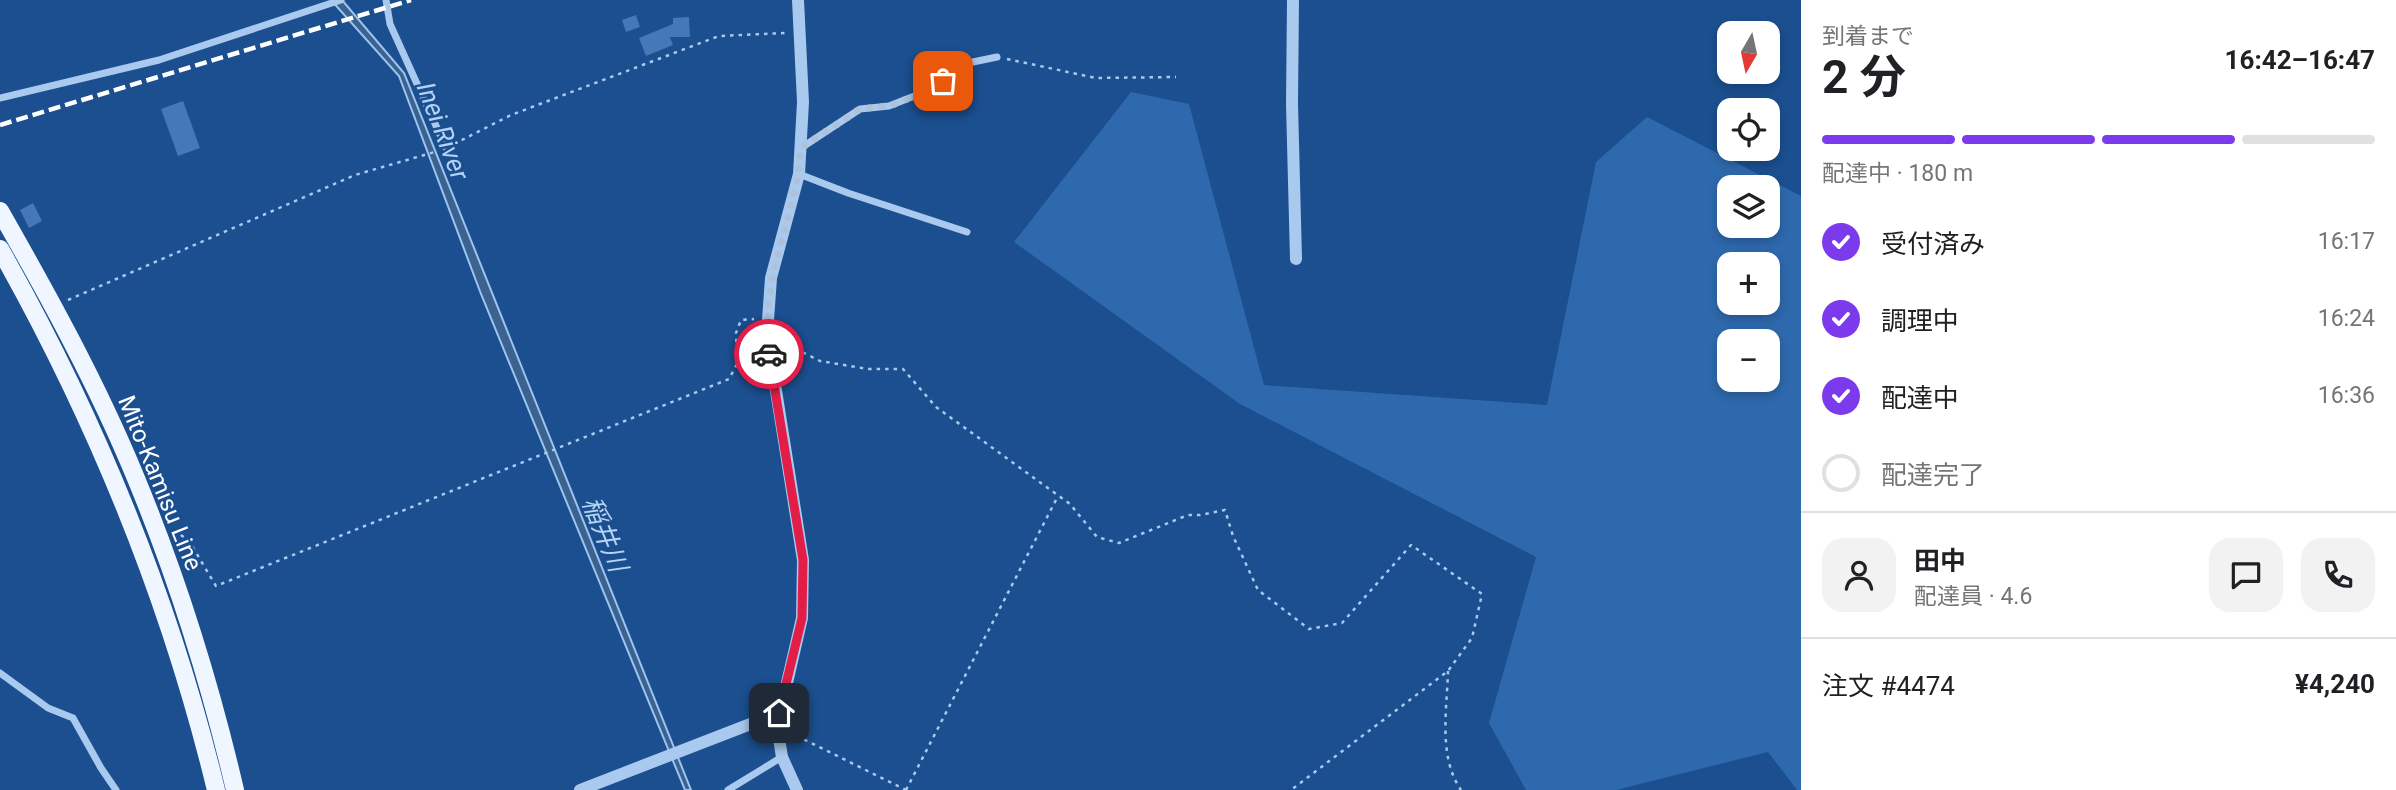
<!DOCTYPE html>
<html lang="ja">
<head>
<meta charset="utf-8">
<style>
	:root { --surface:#fff; --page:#f2f2f2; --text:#202124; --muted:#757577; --line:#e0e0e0; --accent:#7c3aed }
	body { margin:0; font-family:Roboto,"Noto Sans JP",sans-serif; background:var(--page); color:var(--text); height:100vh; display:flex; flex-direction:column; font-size:26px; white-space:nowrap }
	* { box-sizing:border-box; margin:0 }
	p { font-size:23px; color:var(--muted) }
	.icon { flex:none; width:38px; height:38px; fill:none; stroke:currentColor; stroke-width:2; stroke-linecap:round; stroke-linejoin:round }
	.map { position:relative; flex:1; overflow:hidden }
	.panel { display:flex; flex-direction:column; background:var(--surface); width:595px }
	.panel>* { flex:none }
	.needle { width:46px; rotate:189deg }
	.fabs { position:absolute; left:1717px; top:21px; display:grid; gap:14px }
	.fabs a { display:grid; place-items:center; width:63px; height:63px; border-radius:14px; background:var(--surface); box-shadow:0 4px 10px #0003; font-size:35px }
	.pin { position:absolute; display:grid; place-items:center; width:60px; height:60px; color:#fff; margin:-30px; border-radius:14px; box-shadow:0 4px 10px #0006 }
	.courier { position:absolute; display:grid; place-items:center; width:70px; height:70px; margin:-35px; border:5px solid #e11d48; border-radius:50%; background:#fff; color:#222; box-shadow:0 2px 9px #0007 }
	.overview em { font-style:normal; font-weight:700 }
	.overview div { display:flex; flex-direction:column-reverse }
	.overview { display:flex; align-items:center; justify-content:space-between; height:119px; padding:0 21px }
	h1 { font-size:46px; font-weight:700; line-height:52px }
	.bar { display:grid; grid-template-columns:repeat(4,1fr); gap:10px 7px; align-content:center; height:84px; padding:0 21px }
	.bar i { height:9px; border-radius:5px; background:var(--line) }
	.bar .selected { background:var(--accent) }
	.bar p { grid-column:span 4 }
	.line { display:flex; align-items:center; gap:18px; padding:0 21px; border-top:2px solid var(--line) }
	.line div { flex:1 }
	.round { display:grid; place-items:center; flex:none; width:74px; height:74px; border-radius:21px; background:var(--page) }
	ol { padding:0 21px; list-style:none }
	li { display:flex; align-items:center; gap:21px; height:77px }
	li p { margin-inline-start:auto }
	li .icon { padding:7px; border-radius:50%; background:var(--accent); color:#fff; stroke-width:4 }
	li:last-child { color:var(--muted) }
	li i { width:38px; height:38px; border:4px solid var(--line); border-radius:50% }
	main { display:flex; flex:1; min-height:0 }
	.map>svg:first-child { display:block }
	.green { fill:#2e69ad; fill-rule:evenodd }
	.water { fill:#3c6290; stroke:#9cc4f0; stroke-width:2 }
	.building { fill:#4478b7 }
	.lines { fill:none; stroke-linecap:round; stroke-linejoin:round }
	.path { stroke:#a9c9ee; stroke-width:2.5; stroke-dasharray:3.5 5; stroke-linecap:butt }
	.minor { stroke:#a9c9ee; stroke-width:7 }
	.tertiary { stroke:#a9c9ee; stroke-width:12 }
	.primary { stroke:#f0f6ff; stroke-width:18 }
	.rail { stroke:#fff; stroke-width:4.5; stroke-dasharray:12 5; stroke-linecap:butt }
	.done { stroke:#afc1d8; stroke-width:7; stroke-dasharray:0 12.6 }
	.route { stroke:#e11d48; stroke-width:9 }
	.labels { text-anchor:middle; stroke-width:5; stroke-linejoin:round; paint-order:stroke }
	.street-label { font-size:24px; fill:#fff; stroke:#1b4f8f }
	.water-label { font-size:26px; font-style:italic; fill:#b5d3f5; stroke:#1b4f8f }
</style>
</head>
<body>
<main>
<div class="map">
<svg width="1801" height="790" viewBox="0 0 1801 790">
	<rect width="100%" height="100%" fill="#1b4f8f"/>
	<path class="green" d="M 1131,92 L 1189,104 L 1264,385 L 1547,405 L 1596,162 L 1647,117 L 1801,196 L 1801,790 L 1797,790 L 1768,752 L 1616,790 L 1526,790 L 1489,723 L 1536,557 L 1240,404 L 1014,242 ZM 1729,187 L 1768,187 L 1768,226 L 1729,226 ZM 1729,264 L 1768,264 L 1768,303 L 1729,303 ZM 1729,341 L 1768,341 L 1768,380 L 1729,380 Z"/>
	<path class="water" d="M 331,0 L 342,0 L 404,73 L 691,790 L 685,790 L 481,294 L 399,76 Z"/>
	<path class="building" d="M 636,15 L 640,27 L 626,32 L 622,20 Z
		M 689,17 L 690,37 L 670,37 L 673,45 L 646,56 L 639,38 L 673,24 L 673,18 Z
		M 183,101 L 200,148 L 178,156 L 161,109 Z
		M 33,203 L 42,221 L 29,228 L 20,210 Z"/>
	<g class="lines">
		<path class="path" d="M 1007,59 L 1096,78 L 1176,77
			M 454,144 L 511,115 L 719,36 L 786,33
			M 68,300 L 355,175 L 438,151
			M 780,341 L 820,361 L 868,369 L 903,369 L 936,407 L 1070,504 L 1097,537 L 1119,543 L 1188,515 L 1200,515 L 1225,510 L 1233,536 L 1258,590 L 1309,629 L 1342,623 L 1411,545 L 1482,594 L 1472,638 L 1448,671 L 1291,790
			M 174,530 L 189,541 L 216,586 L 729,379 L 737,364 L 736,333 L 741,320 L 754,319
			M 1448,671 C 1447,709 1438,757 1461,790
			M 789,732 L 906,790
			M 906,790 L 1058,496"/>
		<path class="minor" d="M 386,0 L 390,24 L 446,148
			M 0,98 L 159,60 L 341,0
			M 801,148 L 860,109 L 889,106 L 922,93 L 968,63 L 997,57
			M 799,174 L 848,193 L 967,232
			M 0,673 L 48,708 L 73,718 L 101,768 L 116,790
			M 728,790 L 782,757"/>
		<path class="tertiary" d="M 1293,0 L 1292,104 L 1296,259
			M 580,790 L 779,713
			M 797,790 L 782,757 L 777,726 L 802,618 L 803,560 L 767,334 L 771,278 L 799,174 L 803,102 L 798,0"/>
		<path class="primary" d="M 0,211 C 49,297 97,384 135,476 C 177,577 210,683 235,790
			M 0,249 C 96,419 170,600 216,790"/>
		<path class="rail" d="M 0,125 L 411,0"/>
	</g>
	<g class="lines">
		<path class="done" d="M 769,354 C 759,279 796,220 801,148 L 860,109 L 890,106 L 922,93 L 943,81"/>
		<path class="route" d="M 769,354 L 803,560 L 802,618 L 779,713"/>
	</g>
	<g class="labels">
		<g class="street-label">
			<text transform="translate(160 483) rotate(68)" y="8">Mito-Kamisu Line</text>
		</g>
		<g class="water-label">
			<text transform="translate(443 131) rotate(69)" y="9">Inei River</text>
			<text transform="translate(605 534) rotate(68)" y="9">稲井川</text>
		</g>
	</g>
</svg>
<div class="fabs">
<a><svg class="needle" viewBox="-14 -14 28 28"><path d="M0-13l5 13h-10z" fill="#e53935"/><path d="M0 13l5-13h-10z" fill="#757577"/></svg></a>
<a><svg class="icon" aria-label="locate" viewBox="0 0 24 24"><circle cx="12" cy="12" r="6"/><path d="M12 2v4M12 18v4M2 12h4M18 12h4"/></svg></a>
<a><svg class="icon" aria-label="layers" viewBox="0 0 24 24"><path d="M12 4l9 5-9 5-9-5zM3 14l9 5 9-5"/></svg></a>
<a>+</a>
<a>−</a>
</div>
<div class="pin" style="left:943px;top:81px;background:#ea580c"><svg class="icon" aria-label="bag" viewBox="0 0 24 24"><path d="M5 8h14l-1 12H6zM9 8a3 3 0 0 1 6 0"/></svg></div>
<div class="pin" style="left:779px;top:713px;background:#1f2937"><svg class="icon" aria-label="home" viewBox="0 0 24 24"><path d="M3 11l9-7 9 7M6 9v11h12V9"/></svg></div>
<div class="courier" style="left:769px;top:354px"><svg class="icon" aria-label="car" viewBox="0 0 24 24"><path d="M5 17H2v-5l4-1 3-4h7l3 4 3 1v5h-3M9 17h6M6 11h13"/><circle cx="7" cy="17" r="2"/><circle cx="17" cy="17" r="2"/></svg></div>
</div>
<section class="panel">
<div class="overview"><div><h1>2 分</h1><p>到着まで</p></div><em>16:42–16:47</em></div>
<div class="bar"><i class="selected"></i><i class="selected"></i><i class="selected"></i><i></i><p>配達中 · 180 m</p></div>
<ol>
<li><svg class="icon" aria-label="check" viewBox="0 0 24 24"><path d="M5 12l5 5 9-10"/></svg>受付済み<p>16:17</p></li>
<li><svg class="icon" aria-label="check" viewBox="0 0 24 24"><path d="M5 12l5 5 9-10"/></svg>調理中<p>16:24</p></li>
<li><svg class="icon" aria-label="check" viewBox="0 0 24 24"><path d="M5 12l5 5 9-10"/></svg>配達中<p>16:36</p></li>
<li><i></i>配達完了</li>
</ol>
<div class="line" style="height:126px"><a class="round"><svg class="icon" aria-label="person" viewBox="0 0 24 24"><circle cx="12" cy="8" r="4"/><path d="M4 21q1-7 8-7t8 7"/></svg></a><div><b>田中</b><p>配達員 · 4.6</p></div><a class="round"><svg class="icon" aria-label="chat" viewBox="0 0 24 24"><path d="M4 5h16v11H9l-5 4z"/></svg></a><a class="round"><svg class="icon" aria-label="phone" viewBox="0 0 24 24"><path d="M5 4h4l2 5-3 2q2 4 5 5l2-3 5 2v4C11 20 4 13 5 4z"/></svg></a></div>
<div class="line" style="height:91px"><div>注文 #4474</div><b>¥4,240</b></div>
</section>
</main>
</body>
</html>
